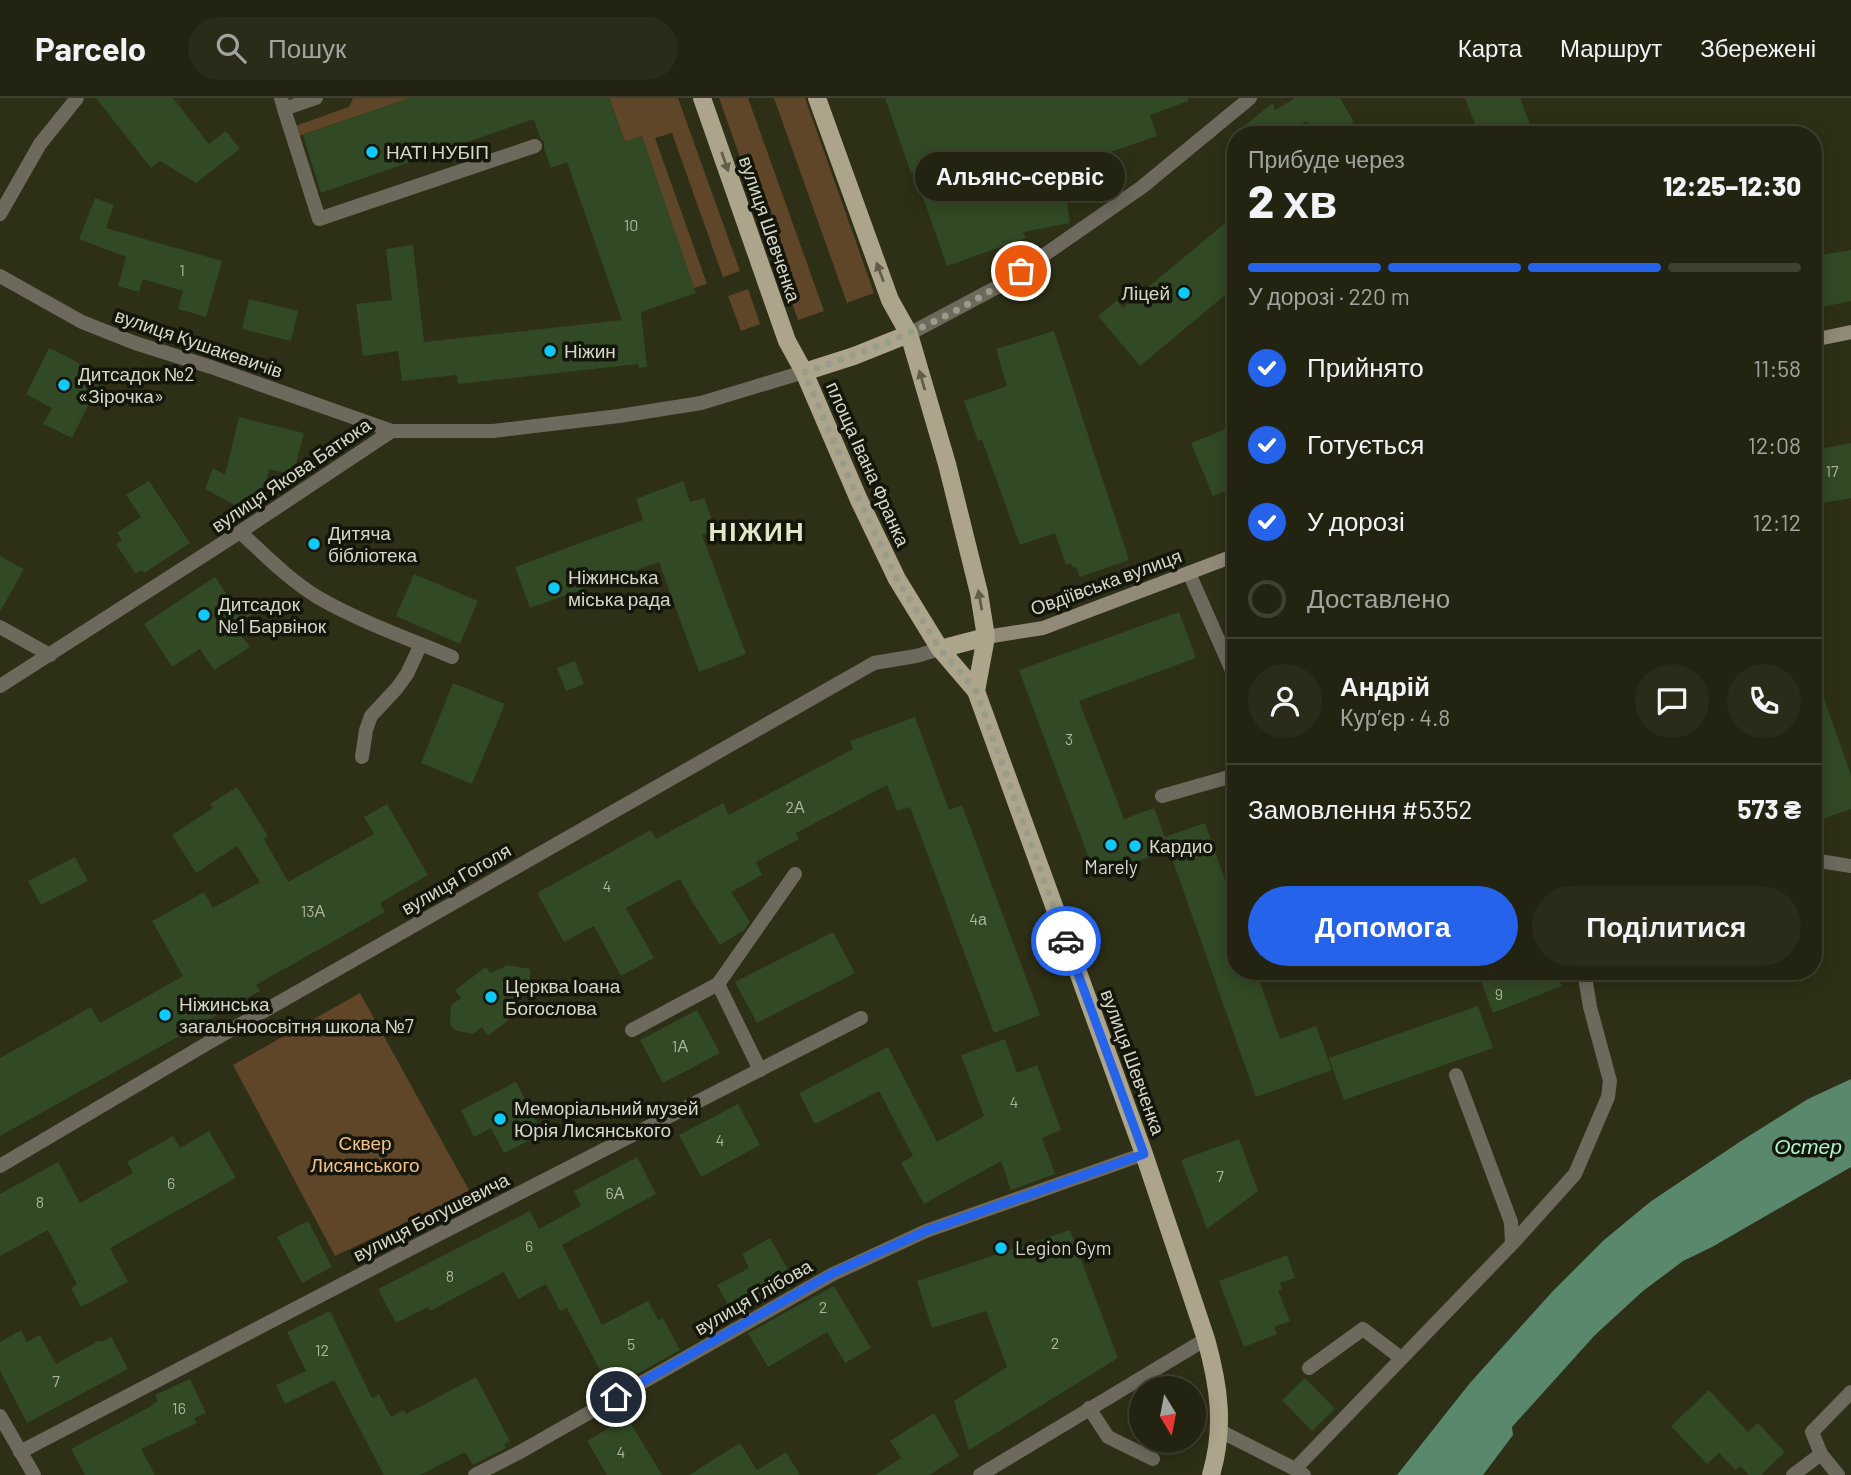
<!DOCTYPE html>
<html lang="uk">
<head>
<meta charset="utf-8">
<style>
	:root { --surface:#222310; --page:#2a2b19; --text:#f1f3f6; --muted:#a2a49f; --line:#3f4030; --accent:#2563eb }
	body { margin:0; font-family:Barlow,sans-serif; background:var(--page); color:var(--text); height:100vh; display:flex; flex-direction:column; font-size:26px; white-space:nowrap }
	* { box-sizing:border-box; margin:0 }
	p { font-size:23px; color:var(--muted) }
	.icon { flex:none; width:38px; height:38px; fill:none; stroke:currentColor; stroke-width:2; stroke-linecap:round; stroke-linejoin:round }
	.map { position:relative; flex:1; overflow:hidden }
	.side { position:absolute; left:1227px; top:28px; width:595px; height:854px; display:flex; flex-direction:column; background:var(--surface); border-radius:28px; box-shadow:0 4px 18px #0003,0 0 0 2px var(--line) }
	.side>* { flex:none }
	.needle { width:46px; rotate:170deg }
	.tools { position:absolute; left:1129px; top:1278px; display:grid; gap:14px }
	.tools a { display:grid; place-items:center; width:77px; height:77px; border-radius:50%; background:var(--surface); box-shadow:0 4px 18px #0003,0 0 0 2px var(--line); font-size:35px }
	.pin { position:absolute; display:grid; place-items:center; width:60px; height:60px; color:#fff; margin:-30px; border:4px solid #fff; border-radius:50%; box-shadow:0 2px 7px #0007 }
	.courier { position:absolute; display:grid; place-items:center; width:70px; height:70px; margin:-35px; border:5px solid #2563eb; border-radius:50%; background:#fff; color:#222; box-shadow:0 2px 9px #0007 }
	.bubble { position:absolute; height:49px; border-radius:24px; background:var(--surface); box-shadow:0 4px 18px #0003,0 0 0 2px var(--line); font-size:23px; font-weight:800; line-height:49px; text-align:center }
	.overview em { font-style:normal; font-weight:800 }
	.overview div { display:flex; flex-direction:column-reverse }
	.overview { display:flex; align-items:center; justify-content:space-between; height:119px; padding:0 21px }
	h1 { font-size:46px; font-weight:800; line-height:52px }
	.bar { display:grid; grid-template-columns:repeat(4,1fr); gap:10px 7px; align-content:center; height:84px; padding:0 21px }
	.bar i { height:9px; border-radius:5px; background:var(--line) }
	.bar .active { background:var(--accent) }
	.bar p { grid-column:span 4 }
	.line { display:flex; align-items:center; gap:18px; padding:0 21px; border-top:2px solid var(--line) }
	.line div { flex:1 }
	.round { display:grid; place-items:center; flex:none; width:74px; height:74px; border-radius:37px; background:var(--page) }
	ol { padding:0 21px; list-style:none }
	li { display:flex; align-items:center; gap:21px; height:77px }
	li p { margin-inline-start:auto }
	li .icon { padding:7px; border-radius:50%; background:var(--accent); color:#fff; stroke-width:4 }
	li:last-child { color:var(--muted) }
	li i { width:38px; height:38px; border:4px solid var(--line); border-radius:50% }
	.action { display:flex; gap:14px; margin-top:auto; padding:14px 21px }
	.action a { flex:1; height:80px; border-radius:42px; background:var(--accent); color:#fff; font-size:28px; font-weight:800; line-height:80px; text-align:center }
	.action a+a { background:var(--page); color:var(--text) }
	header { display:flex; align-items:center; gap:42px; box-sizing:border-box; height:98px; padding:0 35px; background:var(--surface); border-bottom:2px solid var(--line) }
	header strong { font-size:33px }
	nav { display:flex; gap:38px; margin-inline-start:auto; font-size:24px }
	.search { width:490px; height:63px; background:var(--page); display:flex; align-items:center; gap:18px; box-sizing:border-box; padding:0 24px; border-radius:38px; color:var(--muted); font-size:26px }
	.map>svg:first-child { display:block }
	.green { fill:#604628 }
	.water { fill:#5a886c }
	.building { fill:#314924 }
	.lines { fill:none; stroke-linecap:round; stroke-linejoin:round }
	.service { stroke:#6d695d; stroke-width:14 }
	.pedestrian { stroke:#6d695d; stroke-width:14 }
	.minor { stroke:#6d695d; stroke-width:14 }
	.tertiary { stroke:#6d695d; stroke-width:14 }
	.secondary { stroke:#918a78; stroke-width:14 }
	.primary { stroke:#ada48c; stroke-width:18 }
	.oneway { fill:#615d4c }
	.done { stroke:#9a9c8a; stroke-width:7; stroke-dasharray:0 12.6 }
	.route { stroke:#2563eb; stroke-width:9 }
	.poi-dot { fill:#0ecafa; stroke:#15160b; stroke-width:2.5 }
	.labels { text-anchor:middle; stroke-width:7; stroke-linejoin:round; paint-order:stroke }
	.number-label { font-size:16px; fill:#acb49f }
	.poi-label { font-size:19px; fill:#d5d7c8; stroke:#15160b; text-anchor:start }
	.street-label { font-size:19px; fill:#d5d7c8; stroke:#15160b }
	.park-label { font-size:19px; fill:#f5c086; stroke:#15160b }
	.water-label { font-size:21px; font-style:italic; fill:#acf6c9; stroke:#15160b }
	.district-label { font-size:26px; font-weight:bold; letter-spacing:2px; fill:#e2e6c7; stroke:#15160b }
</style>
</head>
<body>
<header>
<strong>Parcelo</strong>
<div class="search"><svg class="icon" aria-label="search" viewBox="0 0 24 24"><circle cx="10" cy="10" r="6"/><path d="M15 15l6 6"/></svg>Пошук</div>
<nav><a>Карта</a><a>Маршрут</a><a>Збережені</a></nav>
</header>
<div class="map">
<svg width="1851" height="1377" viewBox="0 0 1851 1377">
	<rect width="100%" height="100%" fill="#2d2f16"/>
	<path class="green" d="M 353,0 L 410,0 L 299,38 L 295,28 L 349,9 Z
		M 609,0 L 678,0 L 740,173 L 723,179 L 672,35 L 655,40 L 707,186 L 694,190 L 642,39 L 625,44 Z
		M 719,0 L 748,0 L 824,213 L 798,222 Z
		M 774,0 L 805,0 L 874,195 L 847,205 Z
		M 748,191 L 760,226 L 741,233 L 728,198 Z
		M 360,895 L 470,1094 L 335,1158 L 233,967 Z"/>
	<path class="water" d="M 1851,981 L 1851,1069 L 1712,1149 L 1683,1163 L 1643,1193 L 1595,1237 L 1512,1329 L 1513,1337 L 1483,1377 L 1397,1377 L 1470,1285 L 1552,1194 L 1604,1142 L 1650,1104 L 1741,1043 L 1808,1001 Z"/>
	<path class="building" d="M 96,0 L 173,0 L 209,46 L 226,33 L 240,51 L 196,85 L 160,63 L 151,70 Z
		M 410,0 L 609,0 L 625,44 L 642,38 L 696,195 L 641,214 L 647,269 L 639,270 L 638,266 L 458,286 L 457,277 L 402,283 L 398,253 L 363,258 L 356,206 L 392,202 L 386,151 L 413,147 L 424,244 L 622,222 L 567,64 L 551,70 L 544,51 L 544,44 L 540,40 L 534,21 L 321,95 L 303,37 Z
		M 885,0 L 1188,0 L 1188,3 L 1150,17 L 1157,38 L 1108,55 L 1117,80 L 1066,98 L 1070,125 L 1023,134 L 1026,140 L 947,168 L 914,74 L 911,75 Z
		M 1293,0 L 1340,0 L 1354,24 L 1331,37 L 1315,37 L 1306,23 L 1287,37 L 1232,37 L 1273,5 L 1275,12 L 1294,1 Z
		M 1465,0 L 1520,0 L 1534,37 L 1479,37 Z
		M 95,100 L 114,107 L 106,130 L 222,163 L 206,219 L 178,211 L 183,193 L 143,181 L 139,194 L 118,188 L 126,159 L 79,141 Z
		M 1236,116 L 1236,188 L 1140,268 L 1098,218 L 1117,202 L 1123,210 Z
		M 1851,152 L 1851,203 L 1813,211 L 1813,158 Z
		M 249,201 L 298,213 L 291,243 L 242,231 Z
		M 1054,233 L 1129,462 L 1080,479 L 1076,469 L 1073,470 L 1071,465 L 1066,467 L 1055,435 L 1020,447 L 982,342 L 978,343 L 964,303 L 1007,288 L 996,251 Z
		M 49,250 L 103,277 L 72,340 L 43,326 L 52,310 L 26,296 Z
		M 239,319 L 304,335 L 293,377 L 269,371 L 263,398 L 239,409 L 205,391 L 213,370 L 225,377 Z
		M 1236,327 L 1236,389 L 1213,398 L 1191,345 Z
		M 1851,345 L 1851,400 L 1815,406 L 1813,394 L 1813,352 Z
		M 149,383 L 190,445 L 144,475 L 142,472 L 135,475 L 116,446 L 122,442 L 117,435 L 141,419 L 126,397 Z
		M 683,383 L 690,404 L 704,400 L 716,433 L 702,437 L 746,556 L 699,574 L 659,464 L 530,510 L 515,469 L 643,422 L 636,401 Z
		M 0,458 L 24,471 L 0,514 Z
		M 414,476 L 478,503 L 460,546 L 396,518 Z
		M 215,479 L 235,509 L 242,504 L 258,528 L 242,538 L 250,549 L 214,572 L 200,551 L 172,569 L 144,526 Z
		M 1179,514 L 1196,560 L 1079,603 L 1124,721 L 1154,710 L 1165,739 L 1205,725 L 1236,813 L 1236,873 L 1256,873 L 1280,941 L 1316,928 L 1332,972 L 1256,999 L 1169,752 L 1119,770 L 1106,771 L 1092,769 L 1019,572 Z
		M 575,563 L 584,586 L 566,593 L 557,570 Z
		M 1816,578 L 1851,677 L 1851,711 L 1817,723 L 1813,711 L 1813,579 Z
		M 453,585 L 505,606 L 472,686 L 421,665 Z
		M 915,619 L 949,712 L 962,707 L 1040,917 L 994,935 L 910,709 L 897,713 L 887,687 L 796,735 L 799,741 L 756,764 L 762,777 L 731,794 L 750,824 L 744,832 L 720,847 L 693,805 L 680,781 L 626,810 L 654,860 L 621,878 L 594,828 L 564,844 L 537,795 L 651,732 L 656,741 L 723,705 L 729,717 L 853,651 L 850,643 Z
		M 237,689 L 268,738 L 264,741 L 288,784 L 374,736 L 364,719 L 387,706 L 428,777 L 380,805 L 385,814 L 256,887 L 260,893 L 0,1038 L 0,960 L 91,909 L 100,925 L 183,878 L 152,823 L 204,794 L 213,810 L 260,784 L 237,748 L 196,775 L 172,737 L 213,710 L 210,706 Z
		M 75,759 L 88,783 L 41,807 L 28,783 Z
		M 833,834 L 855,875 L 757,925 L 735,884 Z
		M 508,867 L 530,871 L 530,889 L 516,909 L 519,914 L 488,938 L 482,929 L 473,936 L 457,933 L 452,929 L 450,923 L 451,907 L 461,900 L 455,892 L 486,869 L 490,875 Z
		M 1483,873 L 1556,873 L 1562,888 L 1493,915 L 1480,881 L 1485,879 Z
		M 1478,908 L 1493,950 L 1344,1002 L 1329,960 Z
		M 697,912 L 720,955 L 663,985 L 640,942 Z
		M 1005,941 L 1017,975 L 1037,967 L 1061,1032 L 1042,1040 L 1055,1076 L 1011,1092 L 1001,1063 L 924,1106 L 901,1065 L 913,1058 L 879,993 L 815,1026 L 799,995 L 888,949 L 937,1044 L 984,1018 L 961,957 Z
		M 516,984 L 543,1036 L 504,1055 L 491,1030 L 474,1039 L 461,1012 Z
		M 738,1006 L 760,1047 L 701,1079 L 679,1037 Z
		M 209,1033 L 236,1080 L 110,1150 L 128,1184 L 81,1209 L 71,1190 L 77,1186 L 48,1132 L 0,1158 L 0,1096 L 58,1064 L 80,1105 L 133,1075 L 127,1064 L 173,1038 L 180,1050 Z
		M 1239,1041 L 1258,1093 L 1207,1131 L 1181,1062 Z
		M 637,1059 L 656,1096 L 562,1147 L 602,1227 L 648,1203 L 658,1222 L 663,1220 L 680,1252 L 610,1291 L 567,1210 L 560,1213 L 546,1186 L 518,1201 L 504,1174 L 430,1213 L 428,1209 L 396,1225 L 378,1191 L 530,1113 L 539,1131 L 581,1108 L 574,1093 Z
		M 308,1123 L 332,1169 L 302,1185 L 277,1139 Z
		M 1070,1132 L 1118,1260 L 969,1352 L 954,1303 L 1007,1269 L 986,1213 L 932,1230 L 917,1183 Z
		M 770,1140 L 796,1186 L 738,1219 L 735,1214 L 733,1216 L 717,1187 L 749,1170 L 742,1156 Z
		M 1287,1157 L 1295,1180 L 1280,1185 L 1282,1191 L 1278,1192 L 1290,1223 L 1274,1229 L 1277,1236 L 1244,1249 L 1219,1183 Z
		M 834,1188 L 871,1250 L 845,1265 L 827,1234 L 768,1269 L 748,1235 Z
		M 330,1213 L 372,1300 L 379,1296 L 391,1319 L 404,1312 L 406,1316 L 476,1279 L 510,1343 L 504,1346 L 506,1350 L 473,1367 L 465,1354 L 420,1377 L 384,1377 L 334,1282 L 285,1306 L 276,1287 L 306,1273 L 287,1234 Z
		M 21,1232 L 27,1244 L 40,1237 L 56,1266 L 100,1242 L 101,1244 L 111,1239 L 128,1271 L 27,1325 L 0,1273 L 0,1244 Z
		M 1305,1280 L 1335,1311 L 1312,1333 L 1282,1302 Z
		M 190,1281 L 206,1315 L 194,1320 L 197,1325 L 141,1351 L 155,1377 L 85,1377 L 71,1351 L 153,1307 L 152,1306 L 158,1303 L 155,1297 Z
		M 1709,1292 L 1748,1334 L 1758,1325 L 1785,1354 L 1761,1377 L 1749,1377 L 1740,1368 L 1736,1372 L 1719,1355 L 1707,1366 L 1671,1328 Z
		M 934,1315 L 959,1358 L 929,1377 L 875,1377 L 901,1360 L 890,1343 Z
		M 627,1319 L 662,1377 L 607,1377 L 587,1343 Z
		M 740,1345 L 757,1372 L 786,1354 L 800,1377 L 689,1377 Z"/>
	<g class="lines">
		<path class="service" d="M 281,0 L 284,11 L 316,0
			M 284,11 L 319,121 L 535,48
			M 0,116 L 40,46 L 77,0
			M 240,434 C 265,457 289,482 319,500 C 359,523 409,541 452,559
			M 1189,475 L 1236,582
			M 362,659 L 366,632 L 371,618 L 397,590 L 407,576 L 421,546
			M 1162,698 L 1236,677
			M 1813,762 L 1851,768
			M 718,886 L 795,776
			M 632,932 L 718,886 L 760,972
			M 1456,977 L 1511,1124 L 1512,1146
			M 1309,1270 L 1363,1231 L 1401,1260
			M 1089,1310 L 1108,1339 L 1153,1361
			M 1821,1356 L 1838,1377
			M 1295,1371 L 1512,1146 L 1575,1076 L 1608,999 L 1610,983 L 1590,909 L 1584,873
			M 1793,1377 L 1821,1356 L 1812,1334 L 1851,1294"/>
		<path class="pedestrian" d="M 0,1068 L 208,945 L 874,565 L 916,558 L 940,551"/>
		<path class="minor" d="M 909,236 L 1001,187 L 1142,89 L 1250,0
			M 0,529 L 50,557
			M 0,1318 L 34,1377
			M 20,1354 L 408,1152 L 861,920
			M 475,1377 L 520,1354 L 833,1176 L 926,1133 L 1144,1056
			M 980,1377 L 1206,1241"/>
		<path class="tertiary" d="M 0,178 L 82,224 L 135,245 L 211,269 L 392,333
			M 0,588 L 240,434 L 392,333 L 493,333 L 619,318 L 701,305 L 804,274
			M 1220,1333 L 1295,1371 L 1304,1377"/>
		<path class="secondary" d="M 1813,242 L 1851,234
			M 986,539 L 1043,530 L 1236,457"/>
		<path class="primary" d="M 702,0 L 787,243 L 804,274 L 859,402 L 897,481 L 940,551 L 976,593 L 1144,1056 L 1206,1241 C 1219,1288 1225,1329 1211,1377
			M 817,0 L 890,202 L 909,236 L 947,366 L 979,495 L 986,539 L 976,593
			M 804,274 L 854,258 L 909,236
			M 940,551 L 986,539"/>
	</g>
	<defs><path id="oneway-solid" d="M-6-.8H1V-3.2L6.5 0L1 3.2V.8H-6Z" transform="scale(1.75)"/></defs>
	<g class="oneway">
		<use href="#oneway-solid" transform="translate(725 64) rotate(71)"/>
		<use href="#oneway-solid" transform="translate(880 174) rotate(-110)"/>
		<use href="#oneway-solid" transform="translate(922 282) rotate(-106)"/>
		<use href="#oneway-solid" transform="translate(980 502) rotate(-100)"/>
	</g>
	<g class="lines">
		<path class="done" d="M 1021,173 C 955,219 880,250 804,274 L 859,402 L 897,481 L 940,551 L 976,593 L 1066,843"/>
		<path class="route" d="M 616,1299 L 833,1175 L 884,1152 L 926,1133 L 1144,1056 L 1066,843"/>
	</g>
	<g class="poi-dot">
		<circle cx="372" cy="54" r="7"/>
		<circle cx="1184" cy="195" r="7"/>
		<circle cx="550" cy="253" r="7"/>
		<circle cx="64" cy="287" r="7"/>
		<circle cx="314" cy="446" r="7"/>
		<circle cx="554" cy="490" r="7"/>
		<circle cx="204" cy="517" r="7"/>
		<circle cx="1111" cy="747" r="7"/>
		<circle cx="1135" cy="748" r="7"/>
		<circle cx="491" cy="899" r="7"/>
		<circle cx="165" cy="917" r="7"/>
		<circle cx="500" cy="1021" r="7"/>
		<circle cx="1001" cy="1150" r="7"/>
	</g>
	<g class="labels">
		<g class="number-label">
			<text x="631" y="133">10</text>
			<text x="182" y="178">1</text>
			<text x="1832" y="379">17</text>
			<text x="1069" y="647">3</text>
			<text x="795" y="715">2А</text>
			<text x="607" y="794">4</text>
			<text x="313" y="819">13А</text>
			<text x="978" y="827">4а</text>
			<text x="1499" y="902">9</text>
			<text x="680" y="954">1А</text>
			<text x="1014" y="1010">4</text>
			<text x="720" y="1048">4</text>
			<text x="1220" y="1084">7</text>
			<text x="171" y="1091">6</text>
			<text x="615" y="1101">6А</text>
			<text x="40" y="1110">8</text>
			<text x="529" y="1154">6</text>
			<text x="450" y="1184">8</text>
			<text x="823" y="1215">2</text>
			<text x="1055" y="1251">2</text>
			<text x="631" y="1252">5</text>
			<text x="322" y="1258">12</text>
			<text x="56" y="1289">7</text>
			<text x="179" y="1316">16</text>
			<text x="621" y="1360">4</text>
		</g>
		<g class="poi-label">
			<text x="386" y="61">НАТІ НУБІП</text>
			<text x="1170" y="202" text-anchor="end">Ліцей</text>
			<text x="564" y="260">Ніжин</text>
			<text x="78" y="283">Дитсадок №2<tspan x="78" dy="22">«Зірочка»</tspan></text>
			<text x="328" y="442">Дитяча<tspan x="328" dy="22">бібліотека</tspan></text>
			<text x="568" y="486">Ніжинська<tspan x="568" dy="22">міська рада</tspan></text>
			<text x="218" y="513">Дитсадок<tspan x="218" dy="22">№1 Барвінок</tspan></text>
			<text x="1149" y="755">Кардио</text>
			<text x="1111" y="776" text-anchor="middle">Marely</text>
			<text x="505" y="895">Церква Іоана<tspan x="505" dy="22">Богослова</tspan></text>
			<text x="179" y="913">Ніжинська<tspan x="179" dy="22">загальноосвітня школа №7</tspan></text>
			<text x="514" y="1017">Меморіальний музей<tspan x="514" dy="22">Юрія Лисянського</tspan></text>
			<text x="1015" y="1157">Legion Gym</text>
		</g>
		<g class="street-label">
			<text transform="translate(770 131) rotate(71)" y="7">вулиця Шевченка</text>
			<text transform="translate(199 245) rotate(19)" y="7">вулиця Кушакевичів</text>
			<text transform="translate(868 366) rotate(66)" y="7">площа Івана Франка</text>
			<text transform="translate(291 377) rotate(-34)" y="7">вулиця Якова Батюка</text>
			<text transform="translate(1106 484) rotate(-20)" y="7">Овдіївська вулиця</text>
			<text transform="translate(456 781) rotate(-30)" y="7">вулиця Гоголя</text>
			<text transform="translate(1133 964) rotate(70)" y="7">вулиця Шевченка</text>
			<text transform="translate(431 1119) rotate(-27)" y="7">вулиця Богушевича</text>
			<text transform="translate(753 1199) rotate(-30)" y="7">вулиця Глібова</text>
		</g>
		<g class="park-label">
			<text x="365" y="1052">Сквер<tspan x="365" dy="22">Лисянського</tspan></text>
		</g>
		<g class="water-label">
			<text x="1808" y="1056">Остер</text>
		</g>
		<g class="district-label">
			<text x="757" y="443">НІЖИН</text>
		</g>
	</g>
</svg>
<div class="tools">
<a><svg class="needle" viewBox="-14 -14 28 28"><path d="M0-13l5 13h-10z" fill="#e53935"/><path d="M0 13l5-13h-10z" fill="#a2a49f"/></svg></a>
</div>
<div class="pin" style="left:1021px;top:173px;background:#ea580c"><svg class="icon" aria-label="bag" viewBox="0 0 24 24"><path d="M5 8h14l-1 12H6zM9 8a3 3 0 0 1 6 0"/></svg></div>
<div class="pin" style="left:616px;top:1299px;background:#1f2937"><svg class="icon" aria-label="home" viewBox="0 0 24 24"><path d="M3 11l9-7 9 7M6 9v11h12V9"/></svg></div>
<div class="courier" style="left:1066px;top:843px"><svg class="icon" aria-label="car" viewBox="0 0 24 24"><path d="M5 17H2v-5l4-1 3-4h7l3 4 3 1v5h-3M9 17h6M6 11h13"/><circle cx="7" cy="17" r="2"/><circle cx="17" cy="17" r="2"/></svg></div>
<div class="bubble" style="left:915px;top:54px;width:210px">Альянс-сервіс</div>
<section class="side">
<div class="overview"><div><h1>2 хв</h1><p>Прибуде через</p></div><em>12:25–12:30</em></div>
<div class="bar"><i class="active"></i><i class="active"></i><i class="active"></i><i></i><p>У дорозі · 220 m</p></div>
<ol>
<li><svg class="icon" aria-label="check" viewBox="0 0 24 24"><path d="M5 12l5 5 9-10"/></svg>Прийнято<p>11:58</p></li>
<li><svg class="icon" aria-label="check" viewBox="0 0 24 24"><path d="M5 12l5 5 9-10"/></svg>Готується<p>12:08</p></li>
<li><svg class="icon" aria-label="check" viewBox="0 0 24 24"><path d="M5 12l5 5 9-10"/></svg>У дорозі<p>12:12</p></li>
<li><i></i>Доставлено</li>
</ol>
<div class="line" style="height:126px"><a class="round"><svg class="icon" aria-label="person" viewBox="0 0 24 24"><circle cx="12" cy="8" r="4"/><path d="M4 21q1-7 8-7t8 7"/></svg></a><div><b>Андрій</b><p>Кур’єр · 4.8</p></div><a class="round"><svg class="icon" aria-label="chat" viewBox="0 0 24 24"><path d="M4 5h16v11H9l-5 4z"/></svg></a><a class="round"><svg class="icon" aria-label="phone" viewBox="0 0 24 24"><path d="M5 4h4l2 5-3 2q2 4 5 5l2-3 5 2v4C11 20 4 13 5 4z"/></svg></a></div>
<div class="line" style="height:91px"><div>Замовлення #5352</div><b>573 ₴</b></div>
<div class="action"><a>Допомога</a><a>Поділитися</a></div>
</section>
</div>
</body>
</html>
